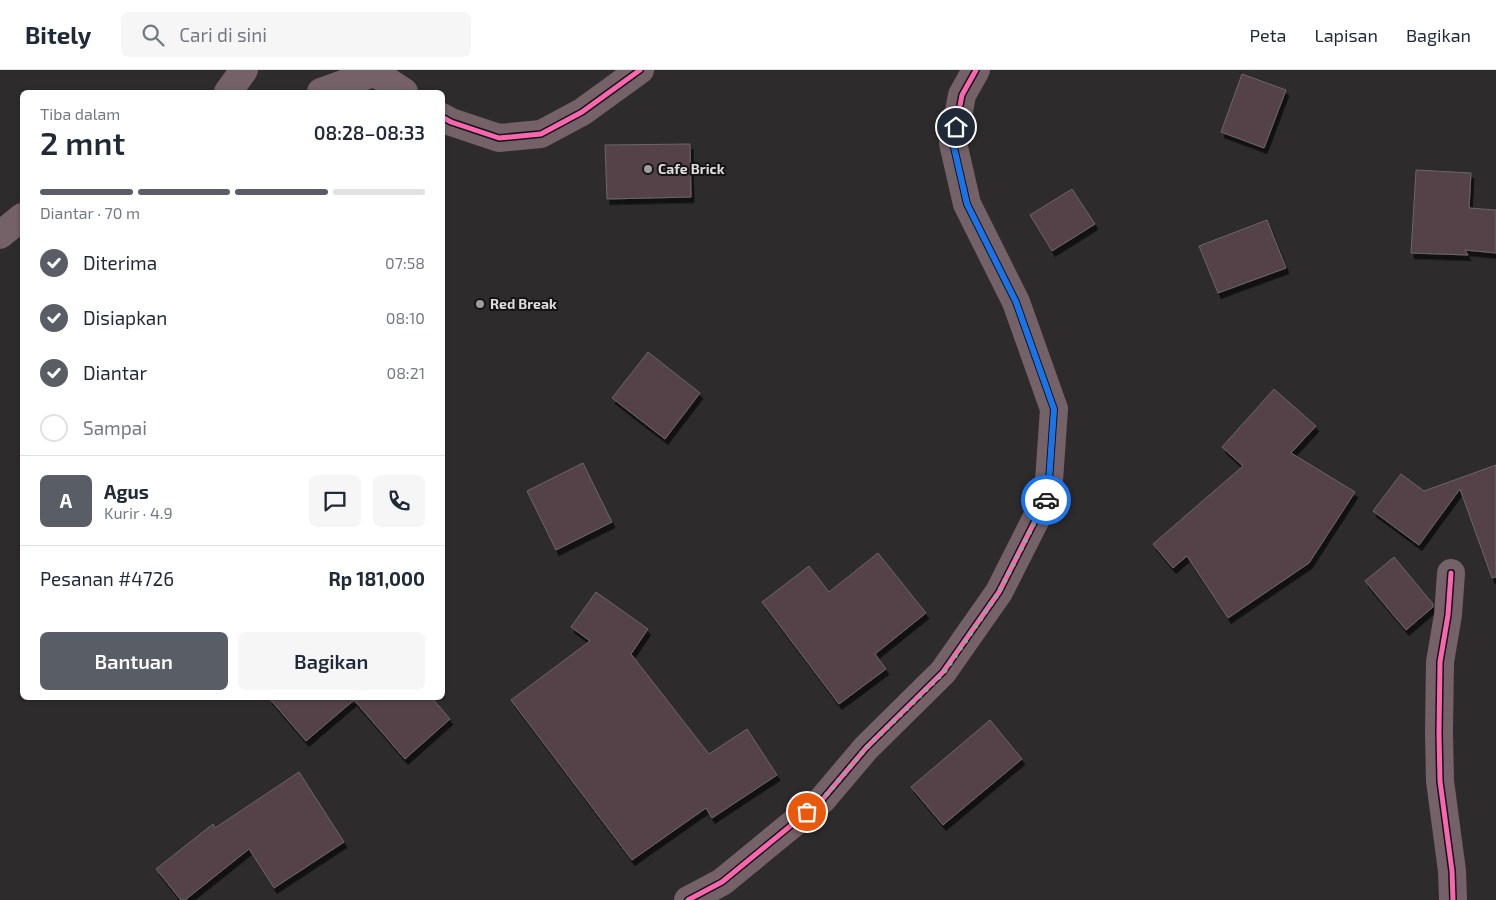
<!DOCTYPE html>
<html lang="id">
<head>
<meta charset="utf-8">
<style>
	:root { --surface:#fff; --page:#f6f6f7; --text:#1f2937; --muted:#747a83; --line:#e0e1e3; --accent:#595d65 }
	body { margin:0; font-family:"Exo 2",sans-serif; background:var(--page); color:var(--text); height:100vh; display:flex; flex-direction:column; font-size:19px; white-space:nowrap }
	* { box-sizing:border-box; margin:0 }
	p { font-size:16px; color:var(--muted) }
	.icon { flex:none; width:28px; height:28px; fill:none; stroke:currentColor; stroke-width:2; stroke-linecap:round; stroke-linejoin:round }
	.map { position:relative; flex:1; overflow:hidden }
	.panel { position:absolute; left:20px; top:20px; width:425px; height:610px; display:flex; flex-direction:column; background:var(--surface); border-radius:8px; box-shadow:0 1px 4px #0004 }
	.panel>* { flex:none }
	.pin { position:absolute; display:grid; place-items:center; width:42px; height:42px; color:#fff; margin:-21px; border:2px solid #fff; border-radius:50%; box-shadow:0 1px 5px #0007 }
	.courier { position:absolute; display:grid; place-items:center; width:50px; height:50px; margin:-25px; border:4px solid #1a73e8; border-radius:50%; background:#fff; color:#222; box-shadow:0 1px 6px #0007 }
	.summary em { font-style:normal; font-weight:600 }
	.summary div { display:flex; flex-direction:column-reverse }
	.summary { display:flex; align-items:center; justify-content:space-between; height:85px; padding:0 20px }
	h1 { font-size:32px; font-weight:600; line-height:38px }
	.bar { display:grid; grid-template-columns:repeat(4,1fr); gap:8px 5px; align-content:center; height:60px; padding:0 20px }
	.bar i { height:6px; border-radius:4px; background:var(--line) }
	.bar .current { background:var(--accent) }
	.bar p { grid-column:span 4 }
	.line { display:flex; align-items:center; gap:12px; padding:0 20px; border-top:1px solid var(--line) }
	.line div { flex:1 }
	.round { display:grid; place-items:center; flex:none; width:52px; height:52px; border-radius:8px; background:var(--page) }
	ol { padding:0 20px; list-style:none }
	li { display:flex; align-items:center; gap:15px; height:55px }
	li p { margin-inline-start:auto }
	li .icon { padding:5px; border-radius:50%; background:var(--accent); color:#fff; stroke-width:4 }
	li:last-child { color:var(--muted) }
	li i { width:28px; height:28px; border:2px solid var(--line); border-radius:50% }
	.action { display:flex; gap:10px; margin-top:auto; padding:10px 20px }
	.action a { flex:1; height:58px; border-radius:8px; background:var(--accent); color:#fff; font-size:20px; font-weight:600; line-height:58px; text-align:center }
	.action a+a { background:var(--page); color:var(--text) }
	header { display:flex; align-items:center; gap:30px; box-sizing:border-box; height:70px; padding:0 25px; background:var(--surface); border-bottom:1px solid var(--line) }
	header strong { font-size:24px }
	nav { display:flex; gap:28px; margin-inline-start:auto; font-size:18px }
	.search { width:350px; height:45px; background:var(--page); display:flex; align-items:center; gap:12px; box-sizing:border-box; padding:0 18px; border-radius:8px; color:var(--muted); font-size:19px }
	.map>svg:first-child { display:block }
	.building { fill:#55434a; stroke:#686767; filter:url(#shadow) }
	.lines { fill:none; stroke-linecap:round; stroke-linejoin:round }
	.minor { stroke:#756268; stroke-width:28 }
	.cycleway-casing { stroke:#151314; stroke-width:8 }
	.cycleway { stroke:#f766af; stroke-width:5 }
	.done { stroke:#a09d9e; stroke-width:5; stroke-dasharray:0 9 }
	.route { stroke:#1a73e8; stroke-width:6 }
	.poi-dot { fill:#a09d9e; stroke:#151314; stroke-width:2 }
	.labels { text-anchor:middle; stroke-width:4; stroke-linejoin:round; paint-order:stroke }
	.poi-label { font-size:14px; font-weight:bold; fill:#dedbdc; stroke:#151314; text-anchor:start }
</style>
</head>
<body>
<header>
<strong>Bitely</strong>
<div class="search"><svg class="icon" aria-label="search" viewBox="0 0 24 24"><circle cx="10" cy="10" r="6"/><path d="M15 15l6 6"/></svg>Cari di sini</div>
<nav><a>Peta</a><a>Lapisan</a><a>Bagikan</a></nav>
</header>
<div class="map">
<svg width="1496" height="830" viewBox="0 0 1496 830">
	<defs>
		<filter id="shadow"><feDropShadow dx="3" dy="5.5" stdDeviation="0" flood-color="#0009"/></filter>
	</defs>
	<rect width="100%" height="100%" fill="#2d2b2c"/>
	<path class="building" d="M 1242,4 L 1286,20 L 1264,78 L 1221,62 Z
		M 690,74 L 691,127 L 607,129 L 605,75 Z
		M 1416,100 L 1471,103 L 1469,138 L 1496,140 L 1496,183 L 1465,180 L 1468,185 L 1411,183 Z
		M 1072,119 L 1095,154 L 1052,181 L 1030,145 Z
		M 1267,150 L 1286,198 L 1218,223 L 1199,176 Z
		M 648,282 L 700,323 L 665,369 L 612,328 Z
		M 1274,319 L 1316,356 L 1291,383 L 1355,422 L 1309,493 L 1228,548 L 1187,486 L 1173,498 L 1153,474 L 1243,396 L 1222,377 Z
		M 583,393 L 612,452 L 556,480 L 527,421 Z
		M 1496,395 L 1496,507 L 1492,508 L 1460,419 L 1419,475 L 1373,441 L 1401,404 L 1424,421 Z
		M 878,483 L 926,543 L 875,584 L 886,599 L 839,634 L 762,532 L 809,496 L 829,522 Z
		M 1394,487 L 1433,534 L 1433,537 L 1406,560 L 1365,511 Z
		M 596,522 L 648,559 L 631,584 L 709,684 L 747,659 L 777,705 L 712,748 L 706,738 L 632,790 L 511,630 L 590,571 L 571,557 Z
		M 269,628 L 432,628 L 450,649 L 405,689 L 354,630 L 306,671 Z
		M 990,650 L 1022,689 L 943,755 L 911,717 Z
		M 299,702 L 344,772 L 274,818 L 249,779 L 185,830 L 181,830 L 156,799 L 213,754 L 215,758 Z"/>
	<g class="lines">
		<path class="minor" d="M 371,0 L 404,22
			M 228,22 L 244,0
			M 321,22 L 373,3
			M 442,47 L 451,52 L 499,68 L 541,64 L 582,42 L 640,0
			M 0,165 L 22,147
			M 1451,503 L 1448,545 L 1440,592 L 1439,663 L 1440,711 L 1452,801 L 1453,830
			M 688,830 L 722,812 L 822,730 L 866,678 L 943,602 L 999,522 L 1048,425 L 1054,339 L 1016,232 L 967,134 L 953,73 L 962,25 L 976,0"/>
		<defs>
			<path id="cycleway" d="M 442,47 L 451,52 L 499,68 L 541,64 L 582,42 L 640,0
				M 1451,503 L 1448,545 L 1440,592 L 1439,663 L 1440,711 L 1452,801 L 1453,830
				M 688,830 L 722,812 L 822,730 L 866,678 L 943,602 L 999,522 L 1048,425 L 1054,339 L 1016,232 L 967,134 L 953,73 L 962,25 L 976,0"/>
		</defs>
		<use href="#cycleway" class="cycleway-casing"/>
		<use href="#cycleway" class="cycleway"/>
	</g>
	<g class="lines">
		<path class="done" d="M 807,742 L 822,730 L 866,678 L 944,602 L 999,522 L 1046,430"/>
		<path class="route" d="M 956,57 L 953,73 L 967,134 L 1016,232 L 1054,339 L 1048,425 L 1046,430"/>
	</g>
	<g class="poi-dot">
		<circle cx="648" cy="99" r="5"/>
		<circle cx="480" cy="234" r="5"/>
	</g>
	<g class="labels">
		<g class="poi-label">
			<text x="658" y="104">Cafe Brick</text>
			<text x="490" y="239">Red Break</text>
		</g>
	</g>
</svg>
<div class="pin" style="left:807px;top:742px;background:#ea580c"><svg class="icon" aria-label="bag" viewBox="0 0 24 24"><path d="M5 8h14l-1 12H6zM9 8a3 3 0 0 1 6 0"/></svg></div>
<div class="pin" style="left:956px;top:57px;background:#1f2937"><svg class="icon" aria-label="home" viewBox="0 0 24 24"><path d="M3 11l9-7 9 7M6 9v11h12V9"/></svg></div>
<div class="courier" style="left:1046px;top:430px"><svg class="icon" aria-label="car" viewBox="0 0 24 24"><path d="M5 17H2v-5l4-1 3-4h7l3 4 3 1v5h-3M9 17h6M6 11h13"/><circle cx="7" cy="17" r="2"/><circle cx="17" cy="17" r="2"/></svg></div>
<section class="panel">
<div class="summary"><div><h1>2 mnt</h1><p>Tiba dalam</p></div><em>08:28–08:33</em></div>
<div class="bar"><i class="current"></i><i class="current"></i><i class="current"></i><i></i><p>Diantar · 70 m</p></div>
<ol>
<li><svg class="icon" aria-label="check" viewBox="0 0 24 24"><path d="M5 12l5 5 9-10"/></svg>Diterima<p>07:58</p></li>
<li><svg class="icon" aria-label="check" viewBox="0 0 24 24"><path d="M5 12l5 5 9-10"/></svg>Disiapkan<p>08:10</p></li>
<li><svg class="icon" aria-label="check" viewBox="0 0 24 24"><path d="M5 12l5 5 9-10"/></svg>Diantar<p>08:21</p></li>
<li><i></i>Sampai</li>
</ol>
<div class="line" style="height:90px"><b class="round" style="background:var(--accent);color:#fff">A</b><div><b>Agus</b><p>Kurir · 4.9</p></div><a class="round"><svg class="icon" aria-label="chat" viewBox="0 0 24 24"><path d="M4 5h16v11H9l-5 4z"/></svg></a><a class="round"><svg class="icon" aria-label="phone" viewBox="0 0 24 24"><path d="M5 4h4l2 5-3 2q2 4 5 5l2-3 5 2v4C11 20 4 13 5 4z"/></svg></a></div>
<div class="line" style="height:65px"><div>Pesanan #4726</div><b>Rp 181,000</b></div>
<div class="action"><a>Bantuan</a><a>Bagikan</a></div>
</section>
</div>
</body>
</html>
